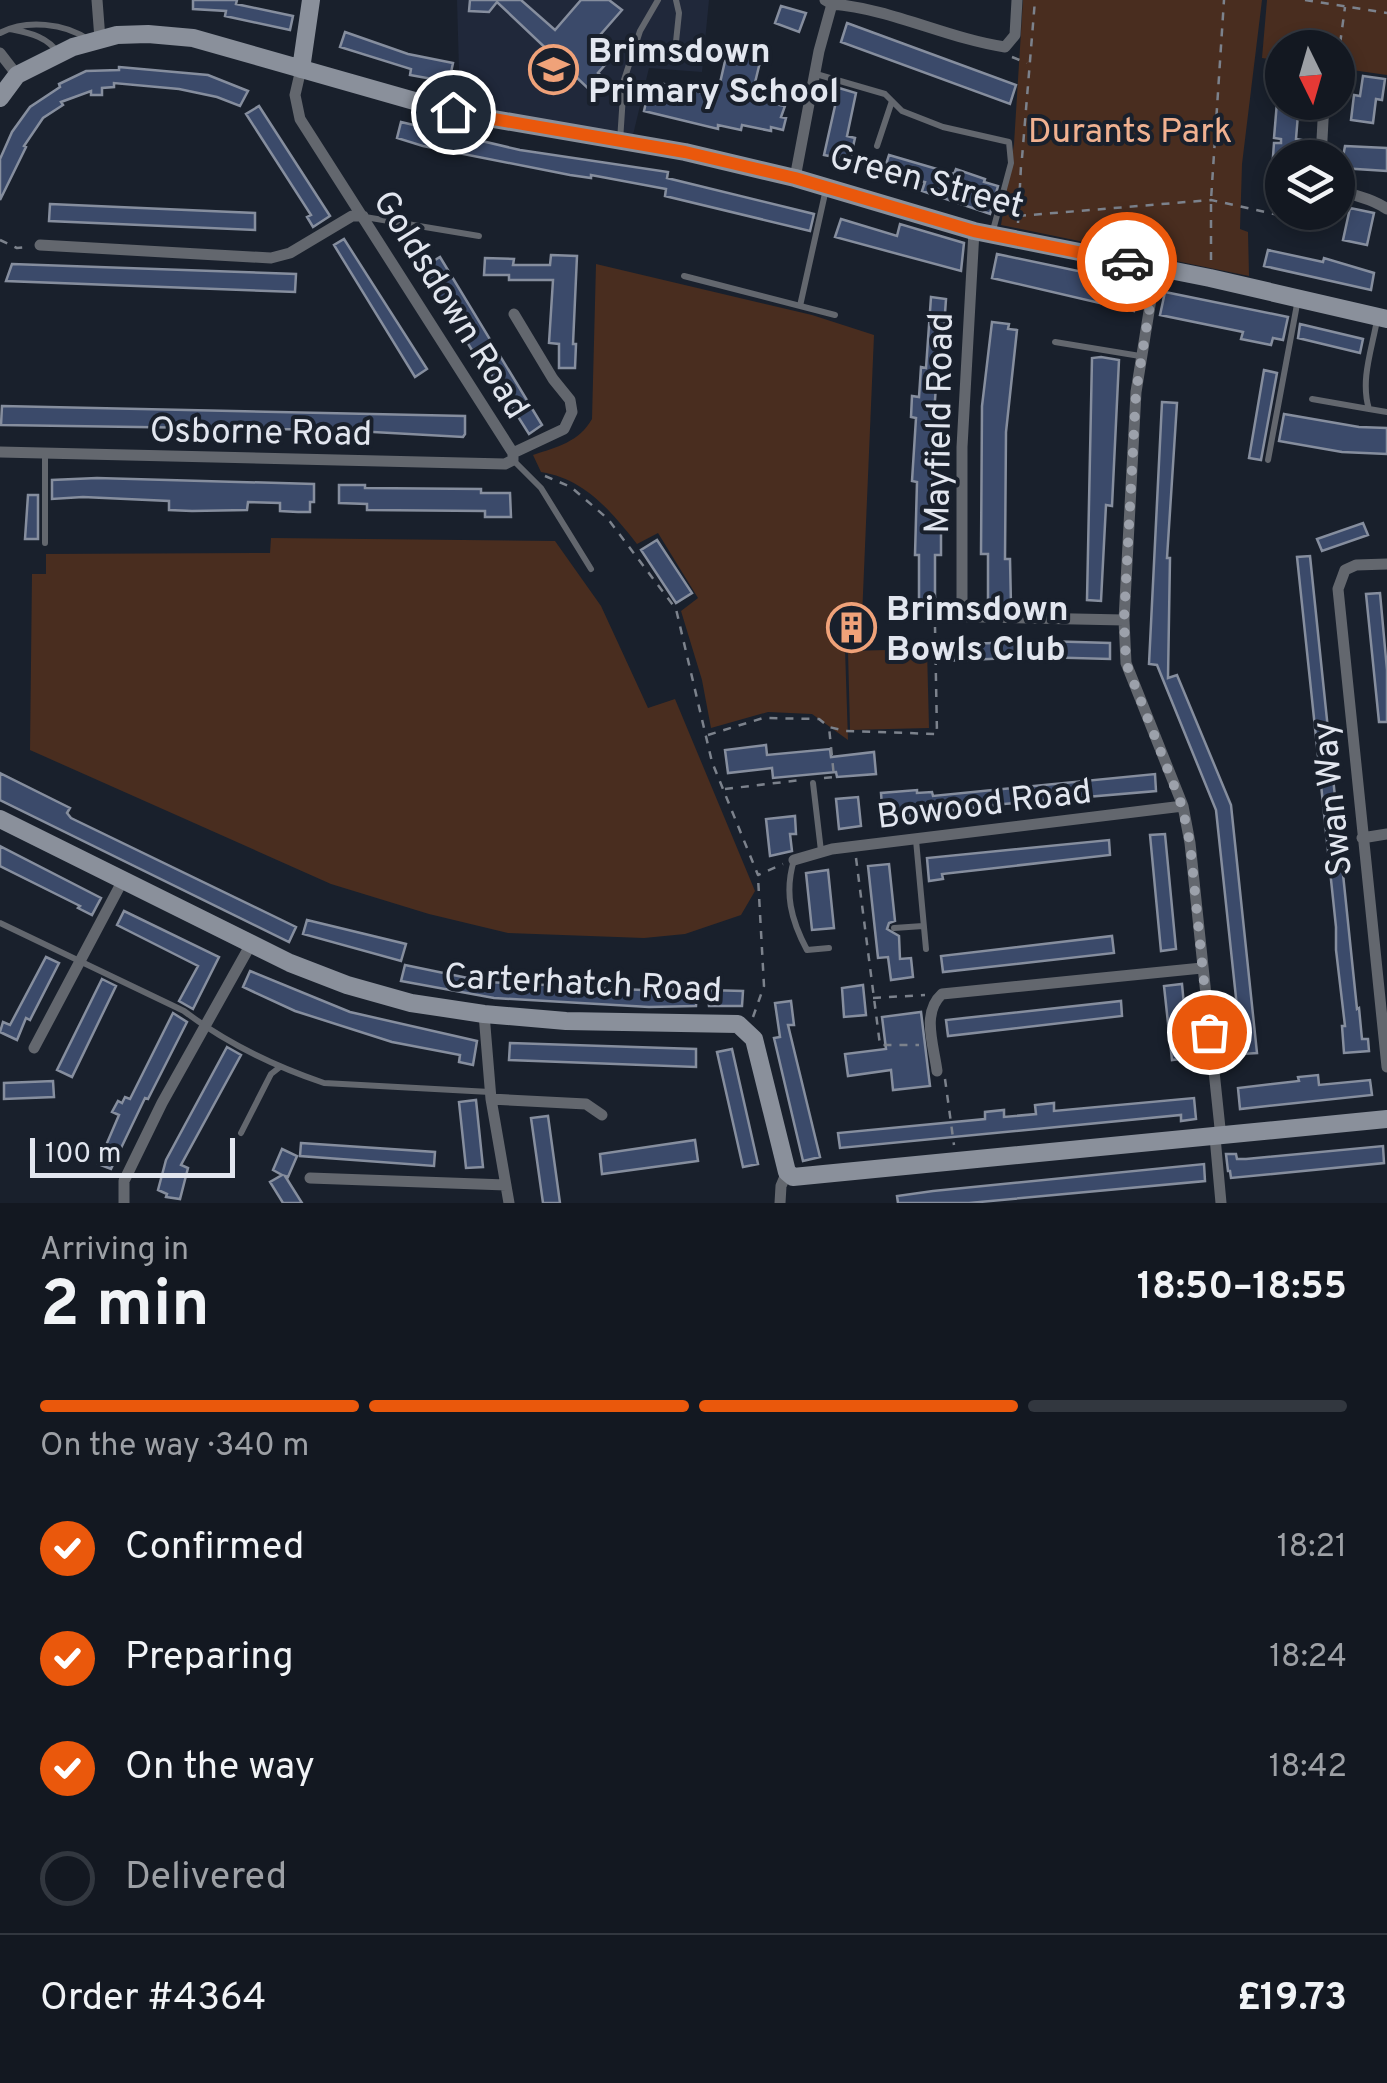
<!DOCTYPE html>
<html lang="en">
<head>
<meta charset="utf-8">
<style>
	:root { --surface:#131821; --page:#20252e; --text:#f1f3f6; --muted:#9da0a5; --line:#32373f; --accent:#ea580c }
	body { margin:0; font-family:Overpass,sans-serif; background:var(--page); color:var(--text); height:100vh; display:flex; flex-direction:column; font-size:38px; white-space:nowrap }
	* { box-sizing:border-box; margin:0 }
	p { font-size:32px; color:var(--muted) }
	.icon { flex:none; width:55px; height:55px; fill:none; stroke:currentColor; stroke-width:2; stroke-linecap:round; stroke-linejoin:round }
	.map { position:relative; height:1203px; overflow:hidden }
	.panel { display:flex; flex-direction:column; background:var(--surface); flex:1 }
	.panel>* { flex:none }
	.needle { width:65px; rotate:175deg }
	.controls { position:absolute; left:1265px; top:30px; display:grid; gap:20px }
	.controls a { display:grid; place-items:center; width:90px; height:90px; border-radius:50%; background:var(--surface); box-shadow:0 5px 15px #0003,0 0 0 2px var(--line); font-size:50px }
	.scale { position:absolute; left:30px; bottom:25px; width:205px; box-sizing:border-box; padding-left:10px; border:5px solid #e2e6ef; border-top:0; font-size:28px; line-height:35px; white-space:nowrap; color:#e2e6ef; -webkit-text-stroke:8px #19202c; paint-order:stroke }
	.pin { position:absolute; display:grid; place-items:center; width:85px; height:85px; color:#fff; margin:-42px; border:5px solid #fff; border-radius:50%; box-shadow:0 2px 10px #0007 }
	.courier { position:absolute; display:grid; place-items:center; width:100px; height:100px; margin:-50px; border:8px solid #ea580c; border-radius:50%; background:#fff; color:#222; box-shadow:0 2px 12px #0007 }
	.summary em { font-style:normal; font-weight:700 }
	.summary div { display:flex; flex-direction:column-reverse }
	.summary { display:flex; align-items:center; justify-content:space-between; height:170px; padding:0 40px }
	h1 { font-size:65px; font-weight:700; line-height:75px }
	.bar { display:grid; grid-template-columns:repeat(4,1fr); gap:15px 10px; align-content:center; height:120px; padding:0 40px }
	.bar i { height:12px; border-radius:8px; background:var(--line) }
	.bar .active { background:var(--accent) }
	.bar p { grid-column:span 4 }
	.line { display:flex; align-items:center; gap:25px; padding:0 40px; border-top:2px solid var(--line) }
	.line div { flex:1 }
	ol { padding:0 40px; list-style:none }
	li { display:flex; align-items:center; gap:30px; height:110px }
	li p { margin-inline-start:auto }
	li .icon { padding:10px; border-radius:50%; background:var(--accent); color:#fff; stroke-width:4 }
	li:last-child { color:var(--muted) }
	li i { width:55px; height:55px; border:5px solid var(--line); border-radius:50% }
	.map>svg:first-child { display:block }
	.built { fill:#20283a }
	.green { fill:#492d1f }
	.building { fill:#3b4a6a; stroke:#868e9e; stroke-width:2.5 }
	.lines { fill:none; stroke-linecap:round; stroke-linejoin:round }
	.path { stroke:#7c828c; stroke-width:2.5; stroke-dasharray:8 8; stroke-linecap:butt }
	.lane { stroke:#63676e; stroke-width:6 }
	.street { stroke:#63676e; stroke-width:11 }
	.secondary { stroke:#8a909b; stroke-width:18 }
	.done { stroke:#9ca1ab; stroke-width:10; stroke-dasharray:0 18 }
	.route { stroke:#ea580c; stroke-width:12 }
	.labels { text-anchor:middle; stroke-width:8; stroke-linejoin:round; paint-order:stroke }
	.poi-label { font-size:35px; font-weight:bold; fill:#e2e6ef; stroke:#19202c; text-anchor:start }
	.park-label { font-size:35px; fill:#f1b190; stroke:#19202c }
	.street-label { font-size:35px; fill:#e2e6ef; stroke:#19202c }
</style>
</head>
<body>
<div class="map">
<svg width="1387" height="1203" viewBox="0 0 1387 1203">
	<rect width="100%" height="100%" fill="#19202c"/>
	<path class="built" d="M 457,0 L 709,0 L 702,72 L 649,68 L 633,135 L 460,105 Z"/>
	<path class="green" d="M 1023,0 L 1262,0 L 1242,164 L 1240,229 L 1248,232 L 1249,276 L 1001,225 L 1014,144 Z
		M 1267,0 L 1387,0 L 1387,75 L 1338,68 L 1338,48 L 1282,48 L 1282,61 L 1262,58 Z
		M 596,264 L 812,315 L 874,335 L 862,617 L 844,618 L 848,740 L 812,714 L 768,712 L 711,728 L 702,680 L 681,611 L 698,598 L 658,533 L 637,544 C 611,511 585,479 541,472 L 533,455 C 557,447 579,442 592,419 Z
		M 271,538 L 555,541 L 601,606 L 648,708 L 675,699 L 755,891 L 741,915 L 685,934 L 644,938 L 508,933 L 429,914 L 331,884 L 30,750 L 32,574 L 46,574 L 46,554 L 270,553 Z
		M 927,649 L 929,728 L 850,730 L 848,651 Z"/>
	<path class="building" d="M 193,0 L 237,0 L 236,4 L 293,16 L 290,30 L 225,16 L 226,11 L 193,9 Z
		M 470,0 L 521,0 L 555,30 L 581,0 L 609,0 L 622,10 L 594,42 L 611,58 L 598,73 L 606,80 L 593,93 L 497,2 L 489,12 L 469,11 Z
		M 781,6 L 806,13 L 799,32 L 775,23 Z
		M 847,23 L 1016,85 L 1010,104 L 841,42 Z
		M 345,32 L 408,54 L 453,63 L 449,82 L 410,75 L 411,69 L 340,47 Z
		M 740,46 L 759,51 L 756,62 L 760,62 L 752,95 L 781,102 L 780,105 L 785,106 L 781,117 L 786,118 L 783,130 L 771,127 L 771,131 L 742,125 L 741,130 L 718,125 L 718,129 L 644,111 L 649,89 L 663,92 L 664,84 L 717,96 L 728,48 L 739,51 Z
		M 119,67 L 208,75 L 248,91 L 240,106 L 217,97 L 179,89 L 114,83 L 114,87 L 102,88 L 102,95 L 91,95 L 91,91 L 61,102 L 63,105 L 43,118 L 24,146 L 26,147 L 0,200 L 0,159 L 12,132 L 30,107 L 60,87 L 59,84 L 86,71 L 119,70 Z
		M 1363,76 L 1385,79 L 1382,100 L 1376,99 L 1373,123 L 1351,120 L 1354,95 L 1360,96 Z
		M 839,88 L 856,93 L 847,136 L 855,138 L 850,160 L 824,155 Z
		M 1277,102 L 1299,102 L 1296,139 L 1302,140 L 1301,158 L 1282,158 L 1282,185 L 1271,184 L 1274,143 L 1281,143 L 1281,139 L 1274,138 Z
		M 259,106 L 330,216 L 313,227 L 307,217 L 311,215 L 246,114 Z
		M 401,122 L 520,150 L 668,172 L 667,178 L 814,214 L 810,231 L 665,196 L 666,189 L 591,175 L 591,178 L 570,175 L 423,146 L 397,138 Z
		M 1345,146 L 1387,148 L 1387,171 L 1341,168 Z
		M 889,155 L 954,174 L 956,169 L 985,179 L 984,182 L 998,186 L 990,214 L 922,191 L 925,182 L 884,171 Z
		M 50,204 L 255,213 L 255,230 L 49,221 Z
		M 1350,208 L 1374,213 L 1367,245 L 1343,240 Z
		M 841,219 L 897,236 L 900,224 L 964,243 L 961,271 L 835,237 Z
		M 344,239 L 427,369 L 415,377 L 334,245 Z
		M 1268,250 L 1323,262 L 1324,258 L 1374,273 L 1371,290 L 1264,266 Z
		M 997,254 L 1140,284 L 1134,311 L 992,278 Z
		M 551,255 L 577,256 L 573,344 L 576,344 L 575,368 L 559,368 L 559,344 L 549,343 L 553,280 L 509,280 L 509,275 L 484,275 L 485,258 L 514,259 L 513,265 L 550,265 Z
		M 440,257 L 542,425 L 529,434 L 484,363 L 481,365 L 422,268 Z
		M 12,264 L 296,274 L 295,292 L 6,281 Z
		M 1165,292 L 1288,317 L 1283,340 L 1273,338 L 1271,345 L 1241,339 L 1243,332 L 1160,315 Z
		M 931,297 L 946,299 L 942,357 L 938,357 L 933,429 L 938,429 L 934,514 L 941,514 L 941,555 L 935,555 L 935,607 L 919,607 L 919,555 L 915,555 L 917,482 L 912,481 L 916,418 L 911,417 L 912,396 L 919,397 L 921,367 L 926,368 Z
		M 992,322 L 1009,324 L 1008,329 L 1017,330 L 1006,432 L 1005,559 L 1010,559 L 1011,606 L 988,605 L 988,554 L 981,554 L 982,406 Z
		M 1300,324 L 1363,339 L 1360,353 L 1298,338 Z
		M 1101,357 L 1119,360 L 1112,506 L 1106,505 L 1101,601 L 1087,600 L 1092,358 Z
		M 1264,370 L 1277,373 L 1261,460 L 1249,458 Z
		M 1162,402 L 1177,403 L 1167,558 L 1170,558 L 1168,678 L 1177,675 L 1231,805 L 1257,1053 L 1242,1054 L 1216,810 L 1157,665 L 1149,664 Z
		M 2,406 L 465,416 L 465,434 L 463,437 L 337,430 L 1,425 Z
		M 1284,414 L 1359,427 L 1387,428 L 1387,454 L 1342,452 L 1279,441 Z
		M 97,478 L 314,484 L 314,502 L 310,502 L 310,512 L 298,512 L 280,511 L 280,503 L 248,502 L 247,510 L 192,511 L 169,510 L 169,501 L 83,497 L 52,499 L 52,480 Z
		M 339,485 L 365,485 L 365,488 L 481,489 L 481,493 L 510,493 L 511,517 L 485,517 L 485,511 L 367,510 L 367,504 L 339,503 Z
		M 28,495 L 38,495 L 38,539 L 25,539 Z
		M 1363,523 L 1368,535 L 1322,551 L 1317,539 Z
		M 657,540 L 692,593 L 676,603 L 641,550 Z
		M 1310,556 L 1357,1009 L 1359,1008 L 1362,1039 L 1368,1039 L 1369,1051 L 1344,1053 L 1342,1026 L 1345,1026 L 1336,950 L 1336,927 L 1297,557 Z
		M 1380,593 L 1387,670 L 1387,722 L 1379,722 L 1366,594 Z
		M 1043,641 L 1110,643 L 1110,659 L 1037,657 L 943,661 L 943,645 Z
		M 766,745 L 767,755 L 830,749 L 831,757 L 874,752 L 876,774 L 837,777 L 836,772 L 773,778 L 772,768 L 728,773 L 725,750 Z
		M 0,773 L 70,808 L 67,813 L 71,818 L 296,927 L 289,942 L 0,800 Z
		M 1155,774 L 1156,791 L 1004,804 L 883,819 L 881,793 L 917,790 L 917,793 L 932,792 L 933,796 Z
		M 858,797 L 861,826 L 839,829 L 836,799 Z
		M 795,816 L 796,834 L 790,834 L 792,851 L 770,856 L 766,819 Z
		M 1165,834 L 1176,949 L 1161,951 L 1150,835 Z
		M 1109,840 L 1110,855 L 942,874 L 943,879 L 929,881 L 927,858 Z
		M 0,846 L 101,898 L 92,915 L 78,908 L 80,906 L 0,866 Z
		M 889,864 L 895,921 L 889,923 L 887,929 L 899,936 L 900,959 L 911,958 L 913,977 L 891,980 L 888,957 L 878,958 L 868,866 Z
		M 828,870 L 834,928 L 812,930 L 806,873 Z
		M 124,911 L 219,957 L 193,1009 L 179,1001 L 198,966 L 117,925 Z
		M 307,920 L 406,944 L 401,961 L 303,934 Z
		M 1112,936 L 1114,953 L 943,972 L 941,956 Z
		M 46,957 L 59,963 L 30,1020 L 26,1018 L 17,1040 L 0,1032 L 3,1022 L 10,1025 Z
		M 405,965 L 487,982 L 642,990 L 697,989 L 696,1006 L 649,1007 L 494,998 L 401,981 Z
		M 250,971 L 350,1012 L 477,1041 L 473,1065 L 459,1062 L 460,1055 L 392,1042 L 295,1011 L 243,987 Z
		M 102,979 L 116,986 L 72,1077 L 57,1070 Z
		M 1182,984 L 1189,1058 L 1172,1060 L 1164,986 Z
		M 863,985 L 866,1015 L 844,1017 L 842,988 Z
		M 707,990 L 743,991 L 742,1006 L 709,1006 Z
		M 791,1001 L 794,1025 L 788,1025 L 820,1157 L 803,1161 L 774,1038 L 780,1037 L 775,1003 Z
		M 1121,1001 L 1122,1016 L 948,1036 L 946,1020 Z
		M 921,1012 L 930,1086 L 893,1090 L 891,1070 L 848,1076 L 845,1054 L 886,1049 L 882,1017 Z
		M 173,1013 L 187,1022 L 148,1099 L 145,1098 L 111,1169 L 98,1164 L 119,1115 L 112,1112 L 118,1101 L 122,1103 L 125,1097 L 130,1099 Z
		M 510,1043 L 696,1049 L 696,1067 L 509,1060 Z
		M 227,1047 L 241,1055 L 181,1165 L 188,1168 L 180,1199 L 166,1197 L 167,1194 L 158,1190 L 166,1160 Z
		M 732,1049 L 758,1164 L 743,1167 L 717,1052 Z
		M 1318,1075 L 1319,1085 L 1370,1080 L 1372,1095 L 1240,1109 L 1238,1088 L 1299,1081 L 1298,1077 Z
		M 53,1081 L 54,1097 L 4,1099 L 4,1083 Z
		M 1194,1098 L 1196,1119 L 1181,1121 L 1181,1115 L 840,1148 L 838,1133 L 985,1119 L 985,1112 L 1004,1110 L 1004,1117 L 1036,1114 L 1035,1105 L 1054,1103 L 1054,1111 Z
		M 476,1100 L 483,1167 L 466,1168 L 459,1102 Z
		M 548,1116 L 560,1203 L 543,1203 L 531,1118 Z
		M 695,1140 L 698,1161 L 602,1174 L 600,1154 Z
		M 301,1143 L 435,1152 L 434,1166 L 300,1156 Z
		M 1383,1146 L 1384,1163 L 1231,1178 L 1230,1171 L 1228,1171 L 1226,1154 L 1236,1154 L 1237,1159 L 1246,1159 Z
		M 282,1149 L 297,1156 L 288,1177 L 285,1176 L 302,1203 L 283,1203 L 270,1182 L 282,1175 L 273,1170 Z
		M 1204,1164 L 1205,1181 L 969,1203 L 898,1203 L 897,1196 L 933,1191 Z"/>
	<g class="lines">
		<path class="path" d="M 1305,0 L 1387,13
			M 1012,57 L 1027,63
			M 1338,59 L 1345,7
			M 1022,158 L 1035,0
			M 1018,216 L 1211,200 L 1288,217
			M 1018,223 L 1021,166
			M 0,240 L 17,248 L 29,247
			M 1211,260 L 1211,200 L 1224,0
			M 545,476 L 571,487 L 608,519 L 676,609 L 712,762 L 758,875 L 783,864
			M 708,735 L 763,718 L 819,719 L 829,727 L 846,731 L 937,734 L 935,627
			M 824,778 L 834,777 L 829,727
			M 725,789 L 801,780
			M 856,858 L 880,1045 L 919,1045
			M 873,998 L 925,995
			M 753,1017 L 764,986 L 758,877
			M 945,1079 L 954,1145"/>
		<path class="lane" d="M 10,29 C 29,33 47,36 59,54
			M 0,33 C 26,19 65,23 89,40
			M 674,61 L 679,13 L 676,0
			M 816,74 L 885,94 L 902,111 L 943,127 L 1009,142 L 1011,163 L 992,234
			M 620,141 L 624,80 L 640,31 L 658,0
			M 877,146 L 892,101
			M 365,217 L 479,236
			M 684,276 L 835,315
			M 800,306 L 826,189
			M 1377,320 C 1372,349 1360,380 1369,409 L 1387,412
			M 1055,342 L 1140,356
			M 1312,399 L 1369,409
			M 1268,460 L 1298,299
			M 514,461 L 541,488 L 591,569
			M 45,543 L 45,454
			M 813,783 L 821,851
			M 916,840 L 926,949
			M 794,860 C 784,893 791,920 807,950 L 829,948
			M 0,923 L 184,1011 C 226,1043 274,1066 324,1083 L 490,1092
			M 894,928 L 923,926
			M 241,1133 L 271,1074 L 280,1067"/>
		<path class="street" d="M 97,0 L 100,39
			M 832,4 C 892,9 946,38 1005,47 L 1015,35 L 1017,0
			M 0,53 L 17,75
			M 301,69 L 295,95 L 300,119 L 513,453
			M 1269,76 L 1282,77
			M 1321,158 L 1324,102
			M 795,178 L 819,51 L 832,4 L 825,0
			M 1338,188 C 1355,198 1369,196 1387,209
			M 1300,212 L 1299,220 L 1316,223
			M 40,245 L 271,258 L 290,253 L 352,216 L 363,216
			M 1156,268 L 1136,392 L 1124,620 L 1126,663 L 1183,806 L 1190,843 L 1220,1128 L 1215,1137 L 1221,1203
			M 0,452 L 505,464 L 513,460 L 513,453
			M 513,453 L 564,429 L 572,412 L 570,400 L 553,379 L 514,314
			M 1387,564 L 1356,565 L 1345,570 L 1338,589 L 1387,1067
			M 935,616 L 1124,620
			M 962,617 L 962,447 L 974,231
			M 1362,838 L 1387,834
			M 794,860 L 832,849 L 1183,806
			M 484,1014 L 491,1099 L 509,1203
			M 34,1048 L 123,880
			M 937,1071 C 934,1046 921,1013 942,994 L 1202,968
			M 491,1099 L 586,1104 L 602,1115
			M 310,1178 L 506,1185
			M 124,1203 L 124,1181 L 162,1103 L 251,944
			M 780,1203 L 781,1186 L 787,1172"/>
		<path class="secondary" d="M 301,69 L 311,0
			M 0,98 L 17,75 L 73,47 L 117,35 L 148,34 L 193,38 L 453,112 L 685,152 L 795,178 L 974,231 L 1210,278 L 1387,319
			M 0,819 L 290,963 L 347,985 L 411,1003 L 484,1014 L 566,1021 L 738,1024 L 754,1039 L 787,1172 L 793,1177 L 1387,1119"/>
	</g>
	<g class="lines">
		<path class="done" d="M 1127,262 L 1156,268 L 1136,392 L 1124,620 L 1126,663 L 1182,806 L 1190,843 L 1209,1032"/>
		<path class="route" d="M 453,112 L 685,152 L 795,178 L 974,231 L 1127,262"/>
	</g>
	<defs>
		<symbol id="school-ring" viewBox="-11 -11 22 22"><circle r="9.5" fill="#19202c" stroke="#f0a279" stroke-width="1.5"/><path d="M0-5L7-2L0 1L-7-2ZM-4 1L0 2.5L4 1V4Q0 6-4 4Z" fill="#f0a279"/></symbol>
		<symbol id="building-ring" viewBox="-11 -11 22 22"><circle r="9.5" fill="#19202c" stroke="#f0a279" stroke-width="1.5"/><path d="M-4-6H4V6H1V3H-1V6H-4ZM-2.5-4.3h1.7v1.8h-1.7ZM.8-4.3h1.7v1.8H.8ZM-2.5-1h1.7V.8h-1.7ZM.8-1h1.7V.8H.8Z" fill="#f0a279"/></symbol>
	</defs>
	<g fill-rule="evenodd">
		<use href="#school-ring" x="526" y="42" width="55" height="55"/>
		<use href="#building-ring" x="824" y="600" width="55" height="55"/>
	</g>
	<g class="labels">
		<g class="poi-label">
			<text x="588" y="62">Brimsdown<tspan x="588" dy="40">Primary School</tspan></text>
			<text x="886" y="620">Brimsdown<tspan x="886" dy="40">Bowls Club</tspan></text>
		</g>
		<g class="park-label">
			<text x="1130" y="142">Durants Park</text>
		</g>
		<g class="street-label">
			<text transform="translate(927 180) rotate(15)" y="12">Green Street</text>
			<text transform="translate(452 304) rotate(58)" y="12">Goldsdown Road</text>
			<text transform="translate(938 423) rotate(-89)" y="12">Mayfield Road</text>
			<text transform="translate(261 431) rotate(1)" y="12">Osborne Road</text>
			<text transform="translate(1331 799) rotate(-96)" y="12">Swan Way</text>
			<text transform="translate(984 803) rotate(-7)" y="12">Bowood Road</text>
			<text transform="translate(583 982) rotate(3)" y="12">Carterhatch Road</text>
		</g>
	</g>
</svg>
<div class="controls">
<a><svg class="needle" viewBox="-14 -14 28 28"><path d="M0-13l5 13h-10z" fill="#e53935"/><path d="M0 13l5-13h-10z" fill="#9da0a5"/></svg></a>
<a><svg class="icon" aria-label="layers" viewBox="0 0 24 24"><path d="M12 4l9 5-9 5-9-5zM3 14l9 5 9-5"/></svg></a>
</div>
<div class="scale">100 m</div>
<div class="pin" style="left:1209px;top:1032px;background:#ea580c"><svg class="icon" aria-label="bag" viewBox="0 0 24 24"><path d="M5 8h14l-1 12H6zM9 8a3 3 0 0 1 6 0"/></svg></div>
<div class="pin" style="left:453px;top:112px;background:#1f2937"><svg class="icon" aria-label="home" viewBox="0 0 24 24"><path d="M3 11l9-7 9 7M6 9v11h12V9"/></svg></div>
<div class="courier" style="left:1127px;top:262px"><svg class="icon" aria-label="car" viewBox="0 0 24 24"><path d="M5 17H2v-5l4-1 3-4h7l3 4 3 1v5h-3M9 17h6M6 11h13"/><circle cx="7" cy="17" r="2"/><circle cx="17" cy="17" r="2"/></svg></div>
</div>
<section class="panel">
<div class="summary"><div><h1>2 min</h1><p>Arriving in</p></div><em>18:50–18:55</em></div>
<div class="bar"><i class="active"></i><i class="active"></i><i class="active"></i><i></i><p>On the way · 340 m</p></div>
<ol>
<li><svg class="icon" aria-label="check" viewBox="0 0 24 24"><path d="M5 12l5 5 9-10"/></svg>Confirmed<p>18:21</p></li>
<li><svg class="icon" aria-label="check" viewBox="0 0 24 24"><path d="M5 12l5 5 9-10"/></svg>Preparing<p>18:24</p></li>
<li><svg class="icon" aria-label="check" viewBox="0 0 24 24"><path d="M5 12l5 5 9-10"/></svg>On the way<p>18:42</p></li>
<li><i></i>Delivered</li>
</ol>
<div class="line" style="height:130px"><div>Order #4364</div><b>£19.73</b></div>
</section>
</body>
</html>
